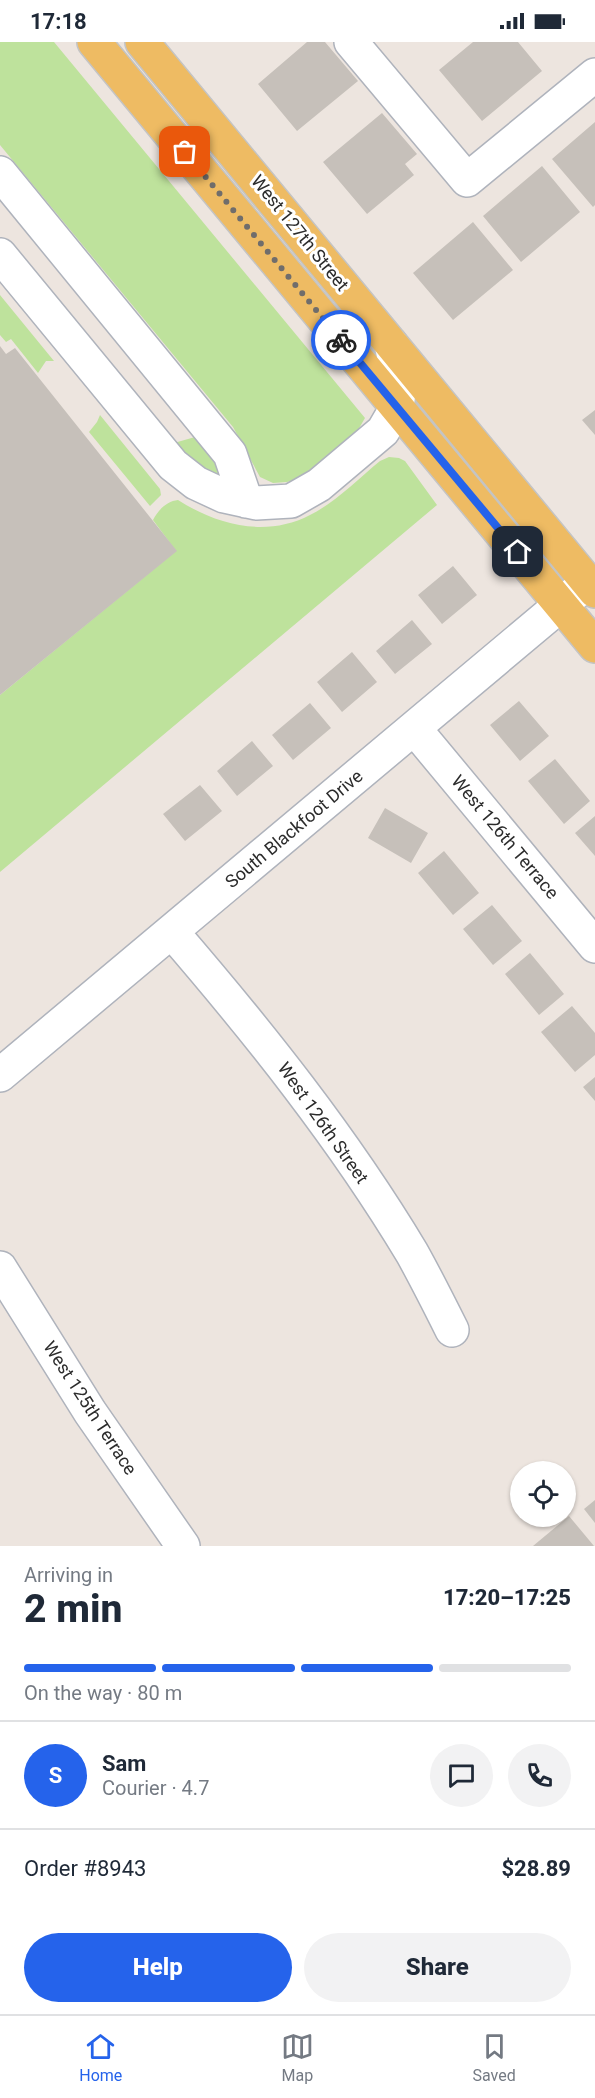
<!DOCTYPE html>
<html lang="en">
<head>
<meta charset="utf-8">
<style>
	:root { --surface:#fff; --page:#f2f2f3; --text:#1f2937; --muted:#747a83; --line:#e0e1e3; --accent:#2563eb }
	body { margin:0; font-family:Roboto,sans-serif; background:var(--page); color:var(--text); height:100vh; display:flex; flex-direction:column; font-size:22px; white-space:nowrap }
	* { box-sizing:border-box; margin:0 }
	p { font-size:20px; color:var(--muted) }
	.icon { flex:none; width:33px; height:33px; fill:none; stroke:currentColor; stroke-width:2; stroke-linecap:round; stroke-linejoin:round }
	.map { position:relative; height:1504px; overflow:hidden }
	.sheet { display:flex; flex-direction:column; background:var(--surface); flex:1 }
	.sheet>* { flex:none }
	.fabs { position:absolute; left:510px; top:1419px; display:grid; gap:12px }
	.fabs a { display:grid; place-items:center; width:66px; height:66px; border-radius:50%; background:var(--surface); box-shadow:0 2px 4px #0004; font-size:30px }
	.pin { position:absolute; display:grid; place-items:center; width:51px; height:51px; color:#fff; margin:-26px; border-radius:12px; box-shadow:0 3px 9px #0006 }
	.courier { position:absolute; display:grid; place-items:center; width:60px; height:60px; margin:-30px; border:4px solid #2563eb; border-radius:50%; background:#fff; color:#222; box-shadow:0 2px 8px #0007 }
	.headline em { font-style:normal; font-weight:800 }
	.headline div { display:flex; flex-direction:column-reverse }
	.headline { display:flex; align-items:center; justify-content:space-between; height:102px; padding:0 24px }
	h1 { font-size:39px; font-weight:800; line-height:45px }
	.bar { display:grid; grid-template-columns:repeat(4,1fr); gap:9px 6px; align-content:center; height:72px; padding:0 24px }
	.bar i { height:8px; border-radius:4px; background:var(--line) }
	.bar .selected { background:var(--accent) }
	.bar p { grid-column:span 4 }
	.line { display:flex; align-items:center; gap:15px; padding:0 24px; border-top:2px solid var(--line) }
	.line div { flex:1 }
	.round { display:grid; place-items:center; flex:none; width:63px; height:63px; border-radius:32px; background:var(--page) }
	.primary-button { display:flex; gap:12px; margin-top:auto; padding:12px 24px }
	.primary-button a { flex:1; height:69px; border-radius:36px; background:var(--accent); color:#fff; font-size:24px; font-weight:800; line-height:69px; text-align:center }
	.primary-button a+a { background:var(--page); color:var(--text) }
	.status { display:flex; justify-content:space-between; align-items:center; height:42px; padding:0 30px; background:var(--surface); direction:ltr }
	.status svg { height:16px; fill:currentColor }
	.tab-bar { display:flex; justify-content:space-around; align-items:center; height:84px; border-top:2px solid var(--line); background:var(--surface); font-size:16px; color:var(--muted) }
	.tab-bar a { display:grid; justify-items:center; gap:3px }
	.tab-bar .selected { color:var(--accent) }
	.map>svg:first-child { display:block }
	.green { fill:#bee29c }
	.building { fill:#c6c0ba }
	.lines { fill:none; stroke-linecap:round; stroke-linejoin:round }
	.minor-casing { stroke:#afb3bc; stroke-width:36 }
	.major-casing { stroke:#c4c4c4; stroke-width:36 }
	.minor { stroke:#fff; stroke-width:33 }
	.major { stroke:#eebb63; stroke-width:33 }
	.done { stroke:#706d6b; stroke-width:6; stroke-dasharray:0 10.8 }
	.route { stroke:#2563eb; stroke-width:8 }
	.labels { text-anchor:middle; stroke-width:6; stroke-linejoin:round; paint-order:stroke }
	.street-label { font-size:18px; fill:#2c2c2c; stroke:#fff }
</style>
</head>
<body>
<div class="status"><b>17:18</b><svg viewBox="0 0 49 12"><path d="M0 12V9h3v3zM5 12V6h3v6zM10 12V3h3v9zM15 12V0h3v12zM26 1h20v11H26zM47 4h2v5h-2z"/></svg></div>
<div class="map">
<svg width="595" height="1504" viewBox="0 0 595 1504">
	<rect width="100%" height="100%" fill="#ede5df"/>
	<path class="green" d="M 0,0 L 54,0 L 365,376 L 358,388 L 300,436 L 287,440 L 273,441 L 260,435 L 233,385 L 0,103 Z
		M 0,253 L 54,319 L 46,319 L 38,331 L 11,297 L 6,300 L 0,293 Z
		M 100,373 L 160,447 L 161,453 L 150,464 L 89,390 L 97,380 Z
		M 195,395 L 214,414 L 222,440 L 207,433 L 174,401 Z
		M 389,415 L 399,416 L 405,419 L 437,463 L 0,830 L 0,653 L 176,509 L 153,478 C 158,468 167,459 178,458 C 217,483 266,496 310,473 C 336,460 358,437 380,419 Z"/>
	<path class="building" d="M 307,0 L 325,0 L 358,39 L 297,89 L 258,42 Z
		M 473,0 L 518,0 L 542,29 L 482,79 L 439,28 Z
		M 382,71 L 417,112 L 405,122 L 414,133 L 367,172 L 323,120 Z
		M 595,80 L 595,163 L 593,165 L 552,117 Z
		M 542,124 L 580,170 L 521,220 L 483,174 Z
		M 473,180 L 513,228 L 453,278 L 413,231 Z
		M 0,304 L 6,312 L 15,306 L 177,509 L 0,653 Z
		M 595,368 L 595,393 L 582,378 Z
		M 453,524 L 477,553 L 442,582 L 418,553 Z
		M 412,578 L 432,602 L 395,632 L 376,609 Z
		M 352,610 L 377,640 L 342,670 L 317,640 Z
		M 519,659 L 549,694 L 520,719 L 490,683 Z
		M 310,661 L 331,686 L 293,718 L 272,693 Z
		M 252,699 L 273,724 L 237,754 L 217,729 Z
		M 555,717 L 590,759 L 564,782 L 528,739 Z
		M 200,743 L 222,769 L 185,799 L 163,772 Z
		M 385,766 L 428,791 L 411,821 L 368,796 Z
		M 595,774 L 595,814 L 575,791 Z
		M 444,809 L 479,851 L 453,873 L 418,831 Z
		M 492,863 L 522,899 L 493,923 L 463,887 Z
		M 530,911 L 564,952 L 539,973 L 505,932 Z
		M 572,964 L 595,991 L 595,1013 L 575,1030 L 541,990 Z
		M 595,1035 L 595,1059 L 583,1045 Z
		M 595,1458 L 595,1481 L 584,1467 Z
		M 569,1474 L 594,1504 L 533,1504 Z"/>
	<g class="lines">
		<defs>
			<path id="minor" d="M 351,0 L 467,138 L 595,33
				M 0,131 L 230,412 L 246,459
				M 0,213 L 173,423 L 196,441 L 224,454 L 256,461 L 291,459 L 319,443 L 383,389 L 397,365 L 400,343 L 391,302
				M 414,686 L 595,904
				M 172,890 C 259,991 343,1096 412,1211 C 426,1236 439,1262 452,1288
				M 0,1033 L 588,540
				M 0,1226 L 90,1370 L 183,1504"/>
			<path id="major" d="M 94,0 L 595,604
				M 142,0 L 595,549"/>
		</defs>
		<use href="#minor" class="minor-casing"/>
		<use href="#major" class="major-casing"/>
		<use href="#minor" class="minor"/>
		<use href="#major" class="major"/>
	</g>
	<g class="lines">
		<path class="done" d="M 185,110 L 341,298"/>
		<path class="route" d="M 341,298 L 518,510"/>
	</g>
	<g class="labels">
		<g class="street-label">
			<text transform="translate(300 191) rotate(51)" y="6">West 127th Street</text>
			<text transform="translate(294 787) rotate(-40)" y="6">South Blackfoot Drive</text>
			<text transform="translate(505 795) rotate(50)" y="6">West 126th Terrace</text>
			<text transform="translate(323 1081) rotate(55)" y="6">West 126th Street</text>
			<text transform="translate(90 1366) rotate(57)" y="6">West 125th Terrace</text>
		</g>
	</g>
</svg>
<div class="fabs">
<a><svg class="icon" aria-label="locate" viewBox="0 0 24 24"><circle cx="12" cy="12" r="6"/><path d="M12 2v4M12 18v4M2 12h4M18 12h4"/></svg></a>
</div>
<div class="pin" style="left:185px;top:110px;background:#ea580c"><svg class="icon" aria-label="bag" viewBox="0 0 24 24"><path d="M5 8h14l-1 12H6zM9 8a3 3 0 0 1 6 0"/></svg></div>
<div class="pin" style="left:518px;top:510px;background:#1f2937"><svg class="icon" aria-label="home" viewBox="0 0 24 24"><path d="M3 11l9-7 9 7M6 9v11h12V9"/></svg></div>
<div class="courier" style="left:341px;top:298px"><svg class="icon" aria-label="bike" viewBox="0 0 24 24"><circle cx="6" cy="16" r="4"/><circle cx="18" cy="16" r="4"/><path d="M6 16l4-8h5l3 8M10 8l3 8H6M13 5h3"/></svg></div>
</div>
<section class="sheet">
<div class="headline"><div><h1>2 min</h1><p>Arriving in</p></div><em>17:20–17:25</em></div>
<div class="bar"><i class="selected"></i><i class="selected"></i><i class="selected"></i><i></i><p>On the way · 80 m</p></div>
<div class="line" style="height:108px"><b class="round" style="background:var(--accent);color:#fff">S</b><div><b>Sam</b><p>Courier · 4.7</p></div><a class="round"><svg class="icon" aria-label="chat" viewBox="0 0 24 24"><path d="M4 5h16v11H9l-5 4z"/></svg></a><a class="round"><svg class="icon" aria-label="phone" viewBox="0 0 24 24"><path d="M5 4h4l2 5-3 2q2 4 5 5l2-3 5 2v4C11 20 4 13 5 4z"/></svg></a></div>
<div class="line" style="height:78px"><div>Order #8943</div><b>$28.89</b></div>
<div class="primary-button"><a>Help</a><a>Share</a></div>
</section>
<nav class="tab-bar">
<a class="selected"><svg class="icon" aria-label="home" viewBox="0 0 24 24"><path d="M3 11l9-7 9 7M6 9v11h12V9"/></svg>Home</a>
<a><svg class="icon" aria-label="map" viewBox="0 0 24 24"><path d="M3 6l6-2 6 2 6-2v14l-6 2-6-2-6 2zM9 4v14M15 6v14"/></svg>Map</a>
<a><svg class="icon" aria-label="saved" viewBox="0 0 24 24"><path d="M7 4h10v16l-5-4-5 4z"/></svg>Saved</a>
</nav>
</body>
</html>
